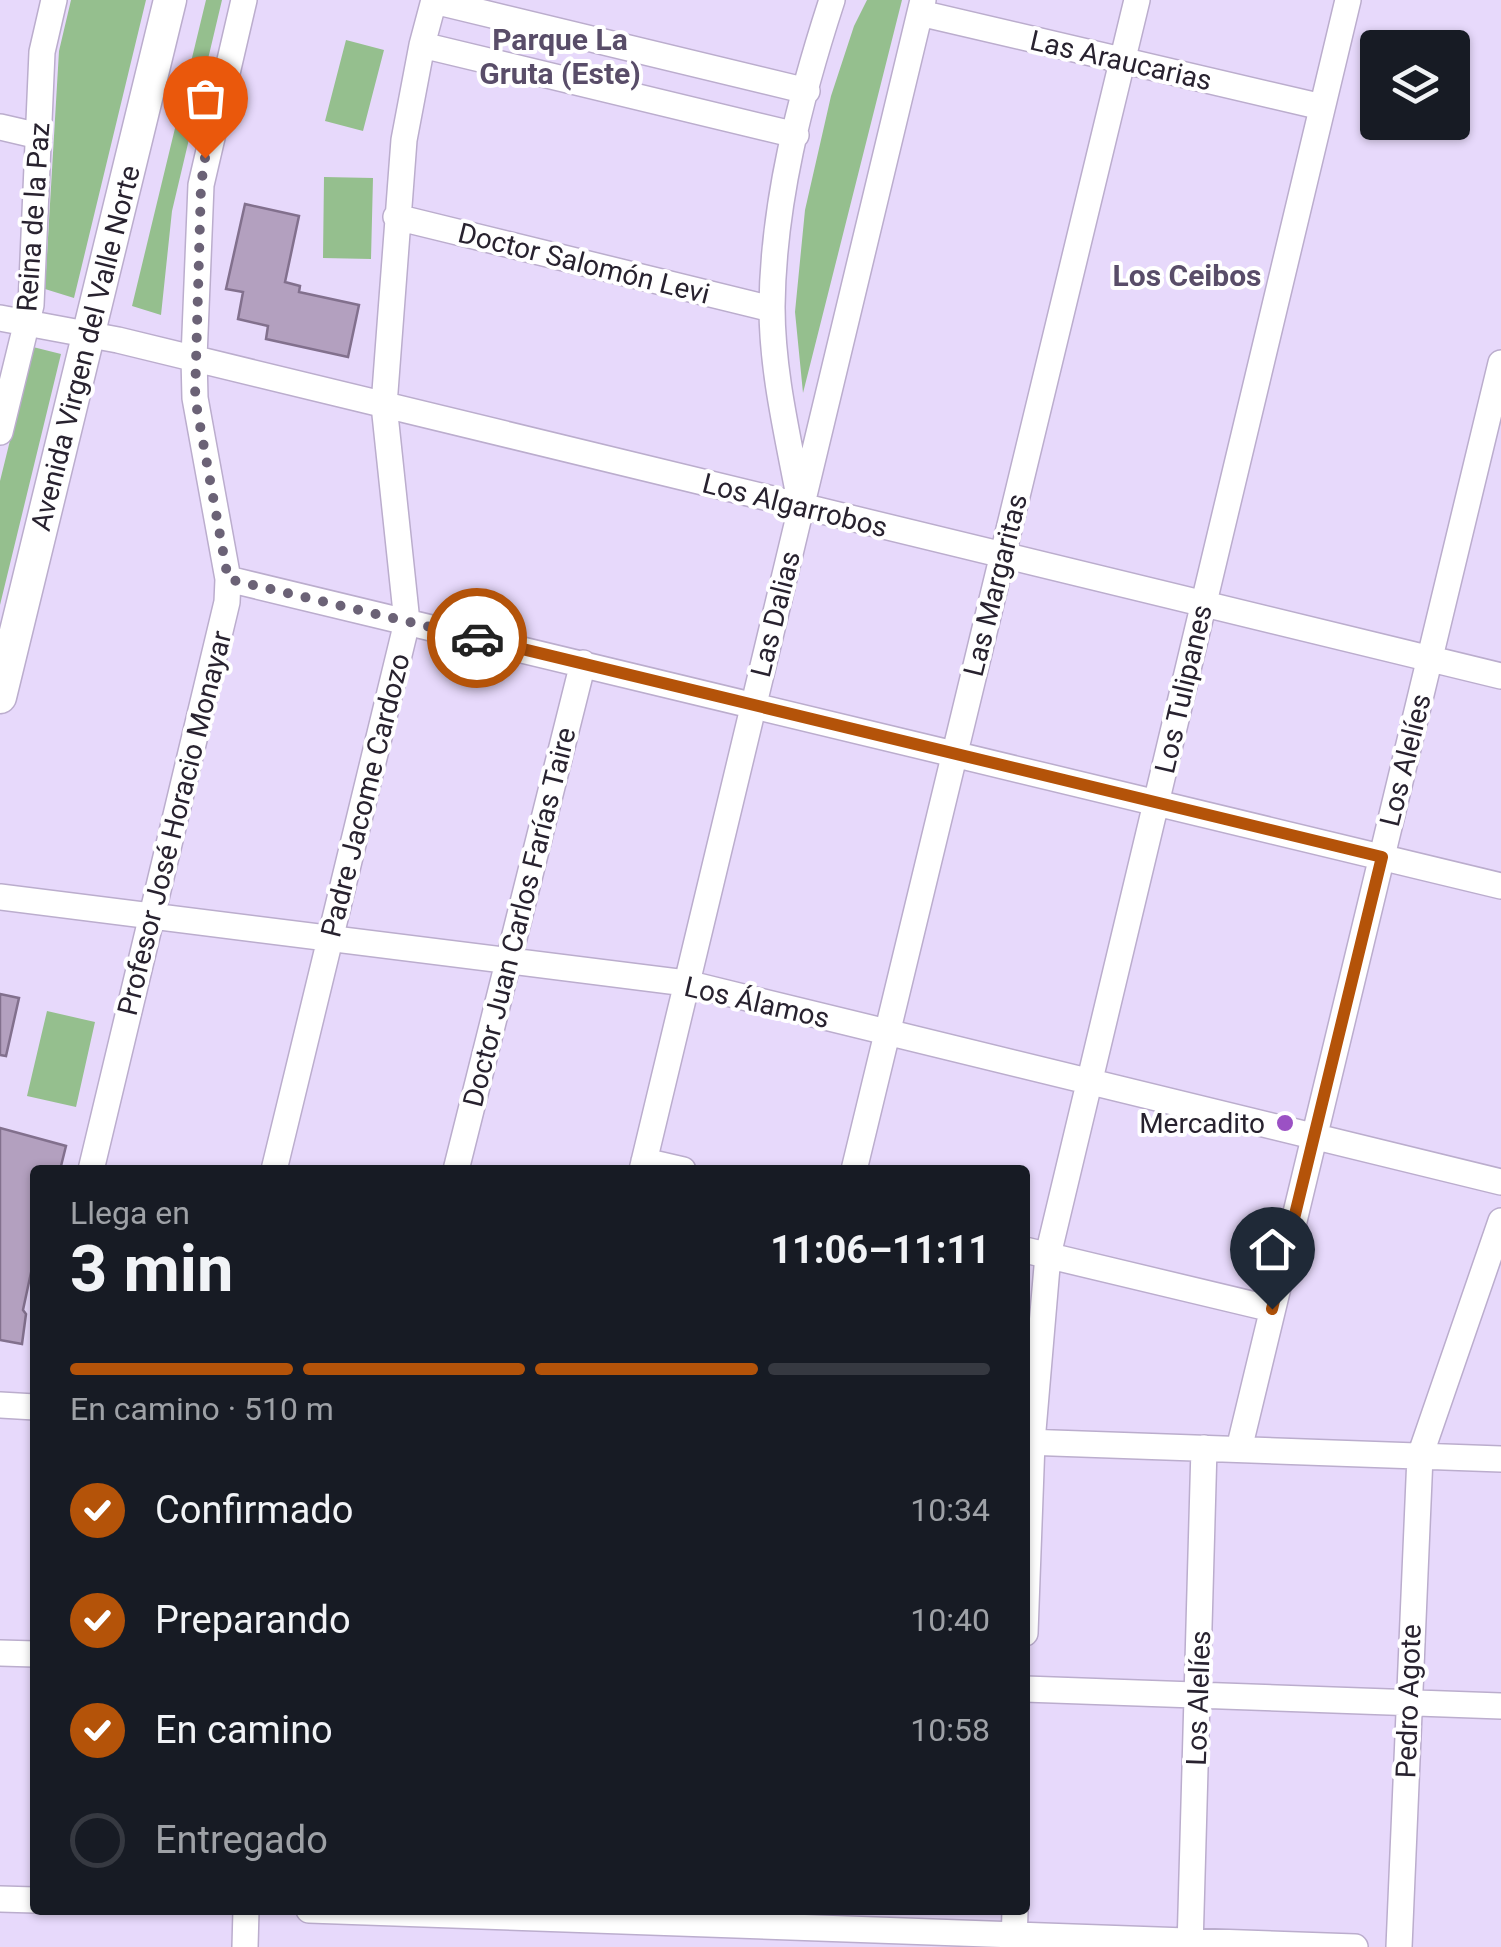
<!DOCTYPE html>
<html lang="es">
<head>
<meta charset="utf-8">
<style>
	:root { --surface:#171b24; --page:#242831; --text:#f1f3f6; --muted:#9ea1a6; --line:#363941; --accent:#b45309 }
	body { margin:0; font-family:Roboto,sans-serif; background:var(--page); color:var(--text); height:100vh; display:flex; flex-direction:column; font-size:38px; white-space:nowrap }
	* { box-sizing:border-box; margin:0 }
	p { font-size:32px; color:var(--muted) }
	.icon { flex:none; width:55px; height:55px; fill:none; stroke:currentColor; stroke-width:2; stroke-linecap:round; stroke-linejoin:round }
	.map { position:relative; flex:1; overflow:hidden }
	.panel { position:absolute; left:30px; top:1165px; width:1000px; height:750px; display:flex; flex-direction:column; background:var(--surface); border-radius:10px; box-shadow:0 2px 8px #0004 }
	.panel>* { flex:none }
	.buttons { position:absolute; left:1360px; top:30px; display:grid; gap:20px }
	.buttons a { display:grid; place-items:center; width:110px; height:110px; border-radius:10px; background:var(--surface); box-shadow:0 2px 8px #0004; font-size:50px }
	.pin { position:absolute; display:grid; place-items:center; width:85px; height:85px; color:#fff; margin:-102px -42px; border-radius:50% 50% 50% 0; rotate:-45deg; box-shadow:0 0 10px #0007 }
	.pin .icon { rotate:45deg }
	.courier { position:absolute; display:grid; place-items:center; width:100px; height:100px; margin:-50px; border:8px solid #b45309; border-radius:50%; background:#fff; color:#222; box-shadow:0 2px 12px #0007 }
	.summary em { font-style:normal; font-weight:700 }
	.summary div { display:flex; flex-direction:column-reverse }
	.summary { display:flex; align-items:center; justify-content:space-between; height:170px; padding:0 40px }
	h1 { font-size:65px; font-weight:700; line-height:75px }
	.bar { display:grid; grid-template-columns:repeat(4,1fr); gap:15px 10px; align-content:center; height:120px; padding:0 40px }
	.bar i { height:12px; border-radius:8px; background:var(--line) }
	.bar .active { background:var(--accent) }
	.bar p { grid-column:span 4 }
	ol { padding:0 40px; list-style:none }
	li { display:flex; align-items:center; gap:30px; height:110px }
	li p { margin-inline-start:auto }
	li .icon { padding:10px; border-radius:50%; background:var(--accent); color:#fff; stroke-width:4 }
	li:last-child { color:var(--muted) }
	li i { width:55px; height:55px; border:5px solid var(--line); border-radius:50% }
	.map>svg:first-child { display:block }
	.green { fill:#95bf8e }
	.building { fill:#b3a0bf; stroke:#82708d; stroke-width:2.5 }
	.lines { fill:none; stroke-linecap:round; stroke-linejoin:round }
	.minor-casing { stroke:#bbadcd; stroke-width:28 }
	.major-casing { stroke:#bbadcd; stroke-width:35 }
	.minor { stroke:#fff; stroke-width:25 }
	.major { stroke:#fff; stroke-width:32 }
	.done { stroke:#6b6276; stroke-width:10; stroke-dasharray:0 18 }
	.route { stroke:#b45309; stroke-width:12 }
	.poi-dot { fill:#9b51c4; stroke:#fff; stroke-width:4 }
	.labels { text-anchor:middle; stroke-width:8; stroke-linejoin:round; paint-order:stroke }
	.street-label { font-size:28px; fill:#28222f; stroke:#fff }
	.poi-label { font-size:28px; fill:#28222f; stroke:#fff; text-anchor:end }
	.neighbourhood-label { font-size:30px; font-weight:bold; fill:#594d69; stroke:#fff }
</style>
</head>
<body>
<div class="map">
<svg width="1501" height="1947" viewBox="0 0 1501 1947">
	<rect width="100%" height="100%" fill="#e7d9fb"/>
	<path class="green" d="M 71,0 L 146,0 L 74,298 L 45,289 L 59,51 Z
		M 206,0 L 222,0 L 172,211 L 161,315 L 132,306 Z
		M 867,0 L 902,0 L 803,393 L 795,312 L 805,210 L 831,96 L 854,26 Z
		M 346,40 L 384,50 L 363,131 L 325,121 Z
		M 324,177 L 373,178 L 371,259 L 323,258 Z
		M 33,347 L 61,354 L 0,605 L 0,481 Z
		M 47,1011 L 95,1022 L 76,1107 L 27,1096 Z"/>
	<path class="building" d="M 245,204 L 299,216 L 285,282 L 300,286 L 299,292 L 359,305 L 348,357 L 266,339 L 268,326 L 238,319 L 243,292 L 226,289 Z
		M 0,994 L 19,998 L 6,1056 L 0,1055 Z
		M 0,1128 L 66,1146 L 60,1170 L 35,1170 L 35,1254 L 23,1310 L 26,1314 L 22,1344 L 0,1340 Z"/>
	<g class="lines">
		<defs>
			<path id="minor" d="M 434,1 L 807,91
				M 920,13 L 1322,107
				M 422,45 L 796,135
				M 0,127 L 39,136
				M 396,217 L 772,309
				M 0,318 L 118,340 L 1501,676
				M 0,432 L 31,305 L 42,52 L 54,0
				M 799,496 C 787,433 772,370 772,307 C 773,203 800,98 832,0
				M 228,579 L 1501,886
				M 0,897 L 686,983 L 1501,1182
				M 644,1161 L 683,1170
				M 91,1170 L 227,602 L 228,579 L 195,398 L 194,358 L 201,185 L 244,0
				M 274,1170 L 407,622 L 384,405 L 404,140 L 422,45 L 434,0
				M 456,1170 L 583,663
				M 642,1170 L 923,0
				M 854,1170 L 1137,0
				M 1025,1250 L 1272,1309
				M 0,1405 L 35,1407
				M 1025,1442 L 1501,1459
				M 1239,1449 L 1501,363
				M 1025,1633 L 1032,1442 L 1048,1255 L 1348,0
				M 0,1653 L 35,1654
				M 1025,1689 L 1501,1706
				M 0,1899 L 35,1900
				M 309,1910 L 1355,1947
				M 245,1947 L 246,1910
				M 1014,1947 L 1015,1910
				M 1190,1947 L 1204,1448
				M 1399,1947 L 1420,1456 L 1501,1221"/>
			<path id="major" d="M 0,697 L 170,0"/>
		</defs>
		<use href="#minor" class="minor-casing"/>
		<use href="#major" class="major-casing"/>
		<use href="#minor" class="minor"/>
		<use href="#major" class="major"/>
	</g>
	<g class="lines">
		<path class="done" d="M 205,158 L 201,185 L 195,398 L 228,579 L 477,638"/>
		<path class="route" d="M 477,638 L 1382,857 L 1272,1309"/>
	</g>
	<circle class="poi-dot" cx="1285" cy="1123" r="10"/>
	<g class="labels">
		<g class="street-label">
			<text transform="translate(1121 60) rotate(13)" y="10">Las Araucarias</text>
			<text transform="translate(33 217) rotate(-86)" y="10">Reina de la Paz</text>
			<text transform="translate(584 263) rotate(14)" y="10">Doctor Salomón Levi</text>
			<text transform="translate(85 348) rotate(-76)" y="10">Avenida Virgen del Valle Norte</text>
			<text transform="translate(795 505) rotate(14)" y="10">Los Algarrobos</text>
			<text transform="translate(995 585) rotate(-76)" y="10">Las Margaritas</text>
			<text transform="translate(775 614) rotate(-76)" y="10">Las Dalias</text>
			<text transform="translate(1183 689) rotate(-77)" y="10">Los Tulipanes</text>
			<text transform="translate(1405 760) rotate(-76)" y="10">Los Alelíes</text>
			<text transform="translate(365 795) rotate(-76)" y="10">Padre Jacome Cardozo</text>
			<text transform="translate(174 823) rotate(-76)" y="10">Profesor José Horacio Monayar</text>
			<text transform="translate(519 917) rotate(-76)" y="10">Doctor Juan Carlos Farías Taire</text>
			<text transform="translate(757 1002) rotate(13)" y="10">Los Álamos</text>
			<text transform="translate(1198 1698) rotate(-88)" y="10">Los Alelíes</text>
			<text transform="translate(1408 1701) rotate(-88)" y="10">Pedro Agote</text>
		</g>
		<g class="poi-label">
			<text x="1265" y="1133">Mercadito</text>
		</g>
		<g class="neighbourhood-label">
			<text x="560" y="50">Parque La<tspan x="560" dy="34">Gruta (Este)</tspan></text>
			<text x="1187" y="286">Los Ceibos</text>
		</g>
	</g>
</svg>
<div class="buttons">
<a><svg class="icon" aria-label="layers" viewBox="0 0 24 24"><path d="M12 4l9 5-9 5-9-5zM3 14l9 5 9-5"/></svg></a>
</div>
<div class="pin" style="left:205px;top:158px;background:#ea580c"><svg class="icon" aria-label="bag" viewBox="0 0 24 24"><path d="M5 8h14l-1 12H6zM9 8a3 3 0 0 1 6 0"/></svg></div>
<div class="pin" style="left:1272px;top:1309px;background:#1f2937"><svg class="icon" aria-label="home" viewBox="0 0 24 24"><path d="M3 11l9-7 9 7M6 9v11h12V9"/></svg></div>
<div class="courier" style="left:477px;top:638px"><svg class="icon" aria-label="car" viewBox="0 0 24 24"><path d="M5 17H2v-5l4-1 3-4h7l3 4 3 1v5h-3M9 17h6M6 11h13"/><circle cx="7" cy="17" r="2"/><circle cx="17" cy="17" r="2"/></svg></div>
<section class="panel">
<div class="summary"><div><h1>3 min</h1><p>Llega en</p></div><em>11:06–11:11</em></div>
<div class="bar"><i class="active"></i><i class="active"></i><i class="active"></i><i></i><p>En camino · 510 m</p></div>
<ol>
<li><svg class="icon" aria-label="check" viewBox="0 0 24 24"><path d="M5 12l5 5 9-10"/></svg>Confirmado<p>10:34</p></li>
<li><svg class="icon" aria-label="check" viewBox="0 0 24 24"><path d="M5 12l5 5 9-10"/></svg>Preparando<p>10:40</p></li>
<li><svg class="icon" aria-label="check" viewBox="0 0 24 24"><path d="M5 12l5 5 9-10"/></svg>En camino<p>10:58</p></li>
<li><i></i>Entregado</li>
</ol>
</section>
</div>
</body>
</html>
